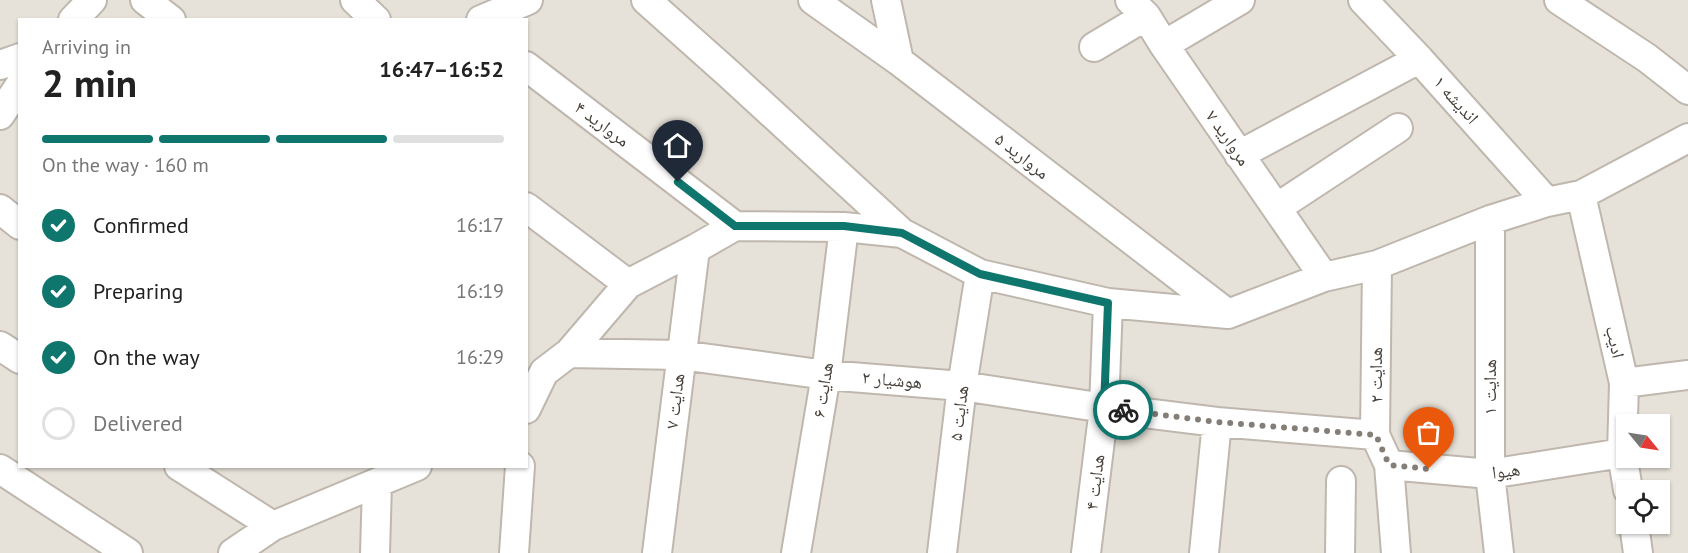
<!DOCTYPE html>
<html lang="en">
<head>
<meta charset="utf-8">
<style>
	:root { --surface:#fff; --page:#f2f2f2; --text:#222; --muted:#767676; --line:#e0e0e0; --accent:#0f766e }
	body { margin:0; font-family:"PT Sans","Noto Naskh Arabic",sans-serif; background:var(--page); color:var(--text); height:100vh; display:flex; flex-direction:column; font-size:22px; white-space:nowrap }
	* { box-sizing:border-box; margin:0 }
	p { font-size:20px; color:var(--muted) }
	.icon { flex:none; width:33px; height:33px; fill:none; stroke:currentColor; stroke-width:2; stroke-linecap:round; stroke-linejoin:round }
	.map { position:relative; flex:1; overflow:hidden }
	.sheet { position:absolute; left:18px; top:18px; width:510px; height:450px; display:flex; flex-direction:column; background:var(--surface); border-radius:0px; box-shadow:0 2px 4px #0004 }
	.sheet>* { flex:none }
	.needle { width:39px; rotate:120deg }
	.buttons { position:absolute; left:1616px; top:414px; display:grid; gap:12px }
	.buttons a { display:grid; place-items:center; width:54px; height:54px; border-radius:0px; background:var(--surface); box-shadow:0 2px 4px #0004; font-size:30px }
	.pin { position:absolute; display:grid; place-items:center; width:51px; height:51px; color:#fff; margin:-62px -26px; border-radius:50% 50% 50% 0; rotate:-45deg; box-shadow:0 0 6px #0007 }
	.pin .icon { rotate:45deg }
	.courier { position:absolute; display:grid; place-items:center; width:60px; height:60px; margin:-30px; border:4px solid #0f766e; border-radius:50%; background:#fff; color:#222; box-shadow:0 2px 8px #0007 }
	.head em { font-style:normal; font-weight:700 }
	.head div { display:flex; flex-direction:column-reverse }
	.head { display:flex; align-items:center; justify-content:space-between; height:102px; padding:0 24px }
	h1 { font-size:39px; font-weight:700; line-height:45px }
	.bar { display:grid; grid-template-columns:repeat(4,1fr); gap:9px 6px; align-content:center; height:72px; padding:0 24px }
	.bar i { height:8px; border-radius:4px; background:var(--line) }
	.bar .active { background:var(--accent) }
	.bar p { grid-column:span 4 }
	ol { padding:0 24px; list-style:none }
	li { display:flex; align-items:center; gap:18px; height:66px }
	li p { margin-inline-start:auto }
	li .icon { padding:6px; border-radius:50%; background:var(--accent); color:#fff; stroke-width:4 }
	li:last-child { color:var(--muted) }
	li i { width:33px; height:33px; border:3px solid var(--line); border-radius:50% }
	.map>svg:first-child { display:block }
	.residential { fill:#e7e2d9; fill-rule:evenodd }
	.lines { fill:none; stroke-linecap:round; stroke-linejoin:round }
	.street-casing { stroke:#bfb7ae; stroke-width:32 }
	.street { stroke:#fff; stroke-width:28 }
	.done { stroke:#847e77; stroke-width:6; stroke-dasharray:0 10.8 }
	.route { stroke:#0f766e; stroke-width:8 }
	.labels { text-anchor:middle; stroke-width:4.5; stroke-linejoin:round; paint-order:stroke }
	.street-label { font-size:18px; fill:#474039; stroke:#fff }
</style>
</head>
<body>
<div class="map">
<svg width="1688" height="553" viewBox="0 0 1688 553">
	<rect width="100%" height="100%" fill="#f4f0eb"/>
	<path class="residential" d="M 0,0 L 1688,0 L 1688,553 L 0,553 ZM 20,20 L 526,20 L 526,466 L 20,466 ZM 1626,424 L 1659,424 L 1659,458 L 1626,458 ZM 1626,490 L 1659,490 L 1659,524 L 1626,524 Z"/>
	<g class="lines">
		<defs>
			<path id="street" d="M 145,0 L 171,20
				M 355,0 L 376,20
				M 646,0 L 729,74 L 902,233
				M 813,0 L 899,61 L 1228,314
				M 886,0 L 899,61
				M 1130,0 L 1146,16 L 1164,45 L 1324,277
				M 1363,0 L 1419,59 L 1547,202
				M 1559,0 L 1647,58 L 1688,90
				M 73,20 L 92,0
				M 481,20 L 528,0
				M 1164,45 L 1240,0
				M 1094,47 L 1146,16
				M 0,65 L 20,58
				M 526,66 L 735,226
				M 0,115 L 20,85
				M 1239,155 L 1419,59
				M 1581,195 L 1624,383 L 1622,453 L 1628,490
				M 526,207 L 628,284
				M 1278,207 L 1398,128
				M 0,209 L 20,225
				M 1490,220 L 1490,474 L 1499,553
				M 1377,265 L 1375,435 L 1389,465 L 1396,553
				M 0,346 L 20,359
				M 569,353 L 681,355 L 826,375 L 962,386 L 1104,408 L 1217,422 L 1375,435
				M 1624,383 L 1688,375
				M 526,409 L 544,372 L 569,353 L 628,284 L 695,249 L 735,226 L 844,227 L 902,233 L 980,274 L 1108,303 L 1228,314 L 1324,277 L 1377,265 L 1490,220 L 1547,202 L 1581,195 L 1688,138
				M 1389,465 L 1490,474 L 1622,453
				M 179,466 L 273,526
				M 0,469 L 128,553
				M 1634,524 L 1638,553
				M 233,553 L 273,526 L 417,466
				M 375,553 L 377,484
				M 514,553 L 520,466
				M 657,553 L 695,249
				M 796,553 L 826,375 L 844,227
				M 942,553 L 962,386 L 980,274
				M 1086,553 L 1104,408 L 1108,303
				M 1204,553 L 1217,422
				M 1340,553 L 1341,481"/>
		</defs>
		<use href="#street" class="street-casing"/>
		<use href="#street" class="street"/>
	</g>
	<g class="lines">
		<path class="done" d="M 1123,410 L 1217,422 L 1376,435 L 1389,465 L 1429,469"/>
		<path class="route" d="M 678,182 L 735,226 L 844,226 L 902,233 L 980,274 L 1108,303 L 1104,408 L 1123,410"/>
	</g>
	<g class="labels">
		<g class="street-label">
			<text transform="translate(1456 100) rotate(48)" y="6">اندیشه ۱</text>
			<text transform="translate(602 124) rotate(37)" y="6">مروارید ۴</text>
			<text transform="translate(1228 138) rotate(55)" y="6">مروارید ۷</text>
			<text transform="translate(1022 156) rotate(38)" y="6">مروارید ۵</text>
			<text transform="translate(1615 342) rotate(77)" y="6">ادیب</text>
			<text transform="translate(1376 375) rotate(-90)" y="6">هدایت ۲</text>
			<text transform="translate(892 380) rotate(5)" y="6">هوشیار ۲</text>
			<text transform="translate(1490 387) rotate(-90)" y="6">هدایت ۱</text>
			<text transform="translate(823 390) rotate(-81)" y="6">هدایت ۶</text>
			<text transform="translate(675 401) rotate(-83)" y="6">هدایت ۷</text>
			<text transform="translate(959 413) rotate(-83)" y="6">هدایت ۵</text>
			<text transform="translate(1506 471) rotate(-7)" y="6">هیوا</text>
			<text transform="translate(1095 482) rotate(-83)" y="6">هدایت ۴</text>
		</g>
	</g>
</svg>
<div class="buttons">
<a><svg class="needle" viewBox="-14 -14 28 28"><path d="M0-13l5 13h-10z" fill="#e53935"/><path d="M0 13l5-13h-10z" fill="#767676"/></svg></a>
<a><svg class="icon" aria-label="locate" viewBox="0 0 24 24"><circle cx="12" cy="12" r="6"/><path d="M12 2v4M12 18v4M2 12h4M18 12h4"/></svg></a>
</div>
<div class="pin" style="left:1429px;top:469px;background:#ea580c"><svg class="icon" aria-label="bag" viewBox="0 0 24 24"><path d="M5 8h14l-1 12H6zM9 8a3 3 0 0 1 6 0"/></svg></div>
<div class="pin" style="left:678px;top:182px;background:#1f2937"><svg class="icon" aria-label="home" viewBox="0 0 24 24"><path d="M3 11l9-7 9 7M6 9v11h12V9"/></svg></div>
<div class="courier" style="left:1123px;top:410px"><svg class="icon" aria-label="bike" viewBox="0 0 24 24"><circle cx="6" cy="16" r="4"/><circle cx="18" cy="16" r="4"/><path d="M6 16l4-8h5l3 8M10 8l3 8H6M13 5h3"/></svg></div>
<section class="sheet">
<div class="head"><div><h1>2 min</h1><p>Arriving in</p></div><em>16:47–16:52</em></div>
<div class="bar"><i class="active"></i><i class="active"></i><i class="active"></i><i></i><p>On the way · 160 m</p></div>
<ol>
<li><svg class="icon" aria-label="check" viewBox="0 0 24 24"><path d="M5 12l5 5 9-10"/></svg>Confirmed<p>16:17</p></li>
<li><svg class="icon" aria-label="check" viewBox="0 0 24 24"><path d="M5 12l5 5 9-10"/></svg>Preparing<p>16:19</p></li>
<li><svg class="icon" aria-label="check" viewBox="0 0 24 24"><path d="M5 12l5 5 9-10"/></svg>On the way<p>16:29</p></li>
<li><i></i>Delivered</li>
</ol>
</section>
</div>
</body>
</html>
